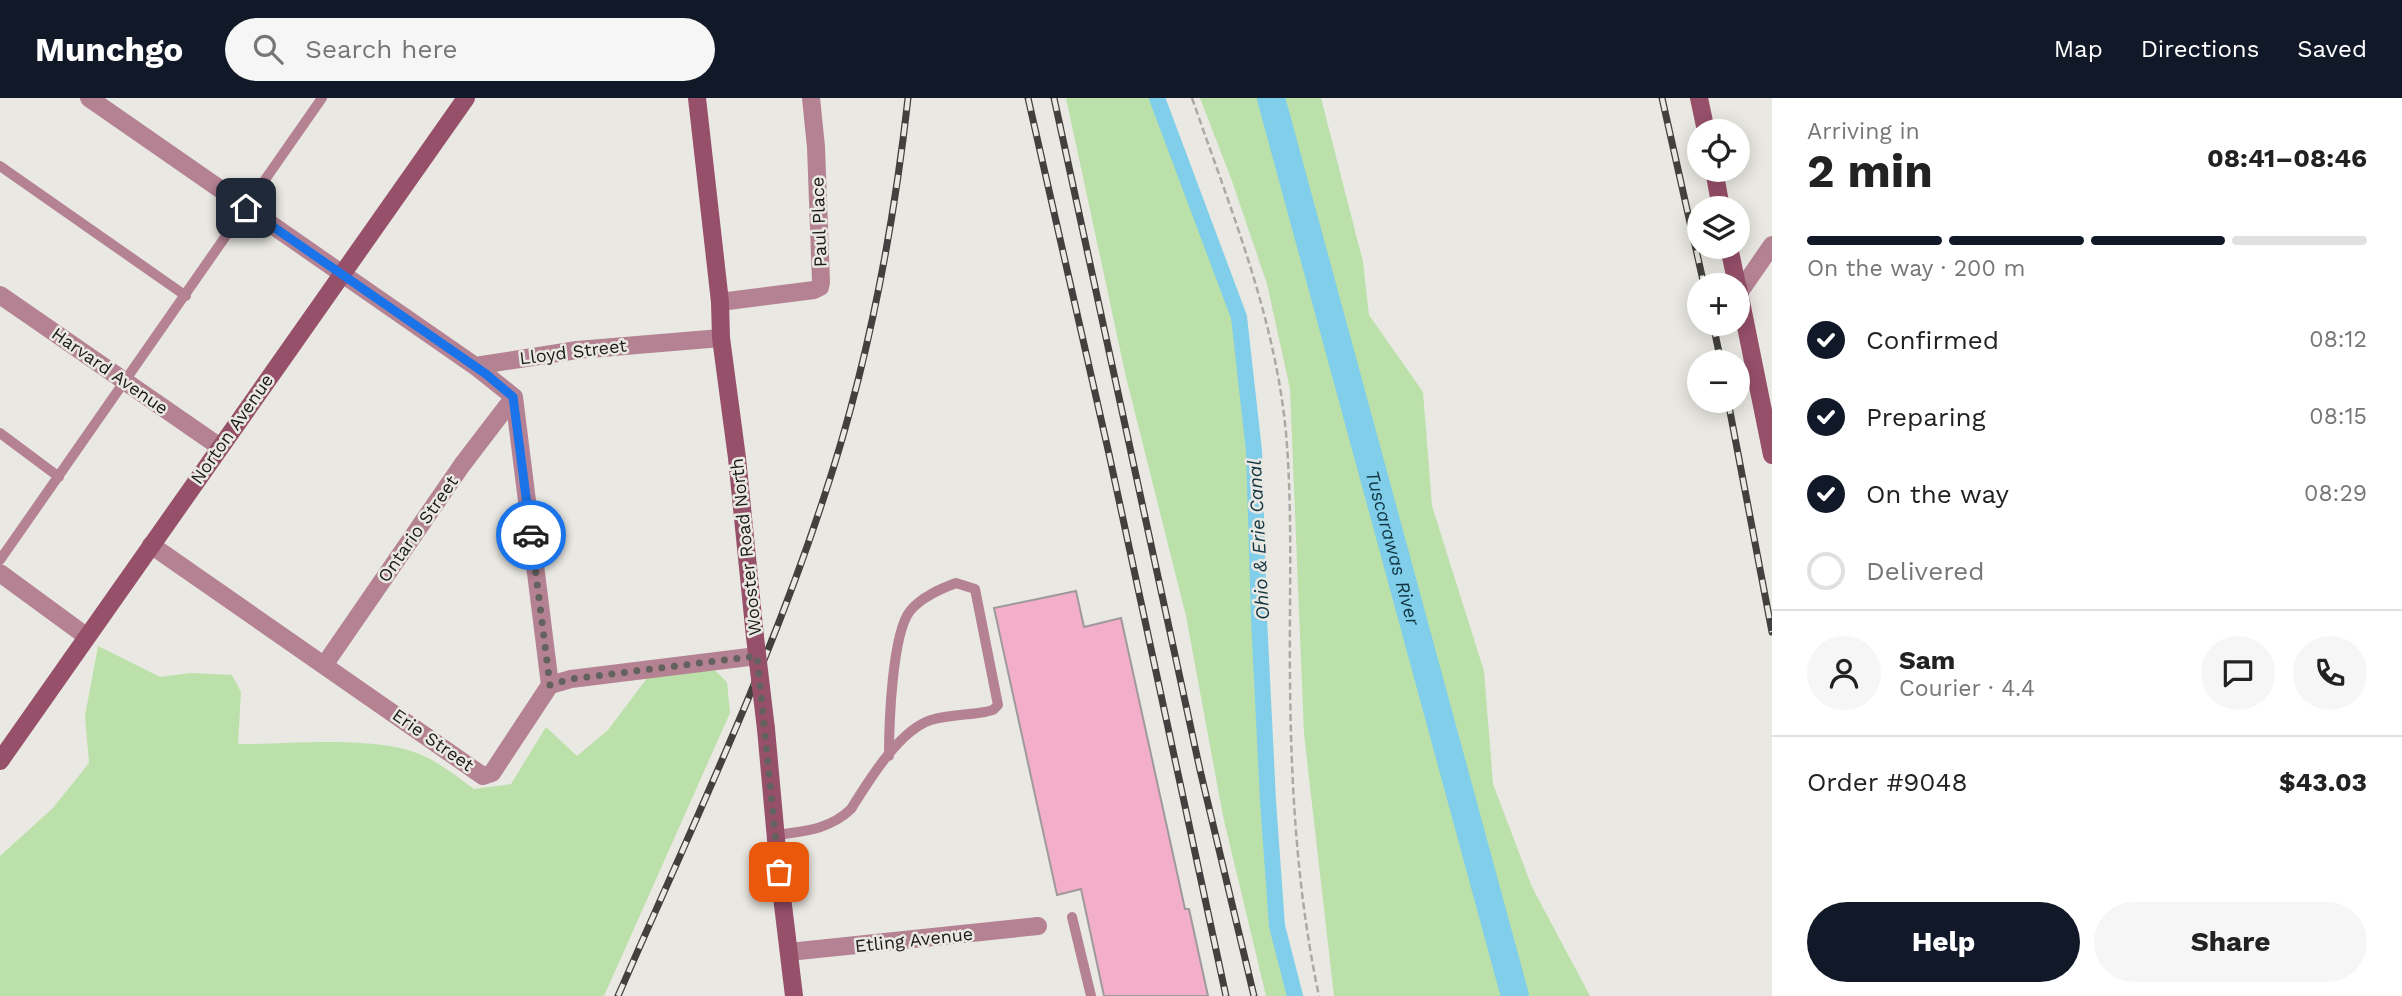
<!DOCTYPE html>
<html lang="en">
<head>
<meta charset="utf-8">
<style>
	:root { --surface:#fff; --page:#f6f6f6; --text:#222; --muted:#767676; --line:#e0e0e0; --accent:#111827 }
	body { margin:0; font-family:"Work Sans",sans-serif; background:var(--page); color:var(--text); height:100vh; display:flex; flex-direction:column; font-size:26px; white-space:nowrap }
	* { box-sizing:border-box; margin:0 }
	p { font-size:23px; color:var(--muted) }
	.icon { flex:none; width:38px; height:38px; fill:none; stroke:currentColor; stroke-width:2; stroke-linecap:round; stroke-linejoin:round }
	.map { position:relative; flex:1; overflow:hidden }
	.details { display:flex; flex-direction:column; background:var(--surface); width:630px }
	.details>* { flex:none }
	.controls { position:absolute; left:1687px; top:21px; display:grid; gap:14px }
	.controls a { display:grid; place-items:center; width:63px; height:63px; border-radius:50%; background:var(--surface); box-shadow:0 4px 18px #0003; font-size:35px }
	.pin { position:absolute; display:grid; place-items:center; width:60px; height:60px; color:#fff; margin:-30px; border-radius:14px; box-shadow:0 4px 10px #0006 }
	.courier { position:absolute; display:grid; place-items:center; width:70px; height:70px; margin:-35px; border:5px solid #1a73e8; border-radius:50%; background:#fff; color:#222; box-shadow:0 2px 9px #0007 }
	.head em { font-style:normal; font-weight:700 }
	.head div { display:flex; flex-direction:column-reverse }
	.head { display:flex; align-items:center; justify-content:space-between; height:119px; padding:0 35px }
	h1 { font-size:46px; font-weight:700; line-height:52px }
	.bar { display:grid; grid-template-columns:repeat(4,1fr); gap:10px 7px; align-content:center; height:84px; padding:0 35px }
	.bar i { height:9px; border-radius:5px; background:var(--line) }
	.bar .on { background:var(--accent) }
	.bar p { grid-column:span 4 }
	.line { display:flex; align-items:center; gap:18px; padding:0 35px; border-top:2px solid var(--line) }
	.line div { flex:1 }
	.round { display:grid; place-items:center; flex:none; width:74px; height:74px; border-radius:37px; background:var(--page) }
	ol { padding:0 35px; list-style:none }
	li { display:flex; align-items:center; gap:21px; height:77px }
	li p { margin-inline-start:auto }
	li .icon { padding:7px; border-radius:50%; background:var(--accent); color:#fff; stroke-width:4 }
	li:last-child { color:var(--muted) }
	li i { width:38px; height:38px; border:4px solid var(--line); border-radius:50% }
	.cta { display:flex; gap:14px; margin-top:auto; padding:14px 35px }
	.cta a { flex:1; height:80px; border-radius:42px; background:var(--accent); color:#fff; font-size:28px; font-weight:700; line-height:80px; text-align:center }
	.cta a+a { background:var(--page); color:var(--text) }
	header { display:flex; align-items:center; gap:42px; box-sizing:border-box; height:98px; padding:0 35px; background:var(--accent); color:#fff }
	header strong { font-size:33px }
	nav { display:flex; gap:38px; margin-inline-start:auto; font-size:24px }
	.search { width:490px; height:63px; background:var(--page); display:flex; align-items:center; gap:18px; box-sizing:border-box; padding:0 24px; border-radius:38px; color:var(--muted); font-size:26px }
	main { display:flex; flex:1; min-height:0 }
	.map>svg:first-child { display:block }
	.green { fill:#bbe0aa }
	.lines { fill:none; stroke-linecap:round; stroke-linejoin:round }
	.canal { stroke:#81ceea; stroke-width:16 }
	.river { stroke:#81ceea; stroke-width:28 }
	.building { fill:#f3afca; stroke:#9f999b; stroke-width:2 }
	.path { stroke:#aaa9a4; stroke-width:2.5; stroke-dasharray:7 3.5; stroke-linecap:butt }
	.lane { stroke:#b48293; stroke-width:10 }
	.street { stroke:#b48293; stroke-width:18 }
	.secondary { stroke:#97506a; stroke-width:18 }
	.rail-casing { stroke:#42413f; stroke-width:7 }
	.rail { stroke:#e9e8e2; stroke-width:4.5; stroke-dasharray:13; stroke-linecap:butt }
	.secondary-bridge { stroke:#97506a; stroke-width:18 }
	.done { stroke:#63625f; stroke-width:7; stroke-dasharray:0 12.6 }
	.route { stroke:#1a73e8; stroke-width:9 }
	.labels { text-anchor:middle; stroke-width:5; stroke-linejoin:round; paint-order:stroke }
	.street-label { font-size:18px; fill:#1b1a18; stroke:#e9e8e2 }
	.water-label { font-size:19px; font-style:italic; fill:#113642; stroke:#e9e8e2 }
</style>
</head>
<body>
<header>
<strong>Munchgo</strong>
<div class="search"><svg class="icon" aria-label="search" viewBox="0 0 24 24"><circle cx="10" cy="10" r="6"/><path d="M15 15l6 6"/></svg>Search here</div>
<nav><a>Map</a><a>Directions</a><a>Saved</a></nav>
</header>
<main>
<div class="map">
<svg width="1772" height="898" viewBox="0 0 1772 898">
	<rect width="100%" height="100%" fill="#e9e8e2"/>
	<path class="green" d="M 1066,0 L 1157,0 L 1239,219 L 1277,828 L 1295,898 L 1266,898 L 1223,718 L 1186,518 L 1126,279 Z
		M 1200,0 L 1321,0 L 1363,164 L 1369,217 L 1423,294 L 1432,408 L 1484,573 L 1493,686 L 1532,789 L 1590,898 L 1334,898 L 1304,636 L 1290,291 L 1267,186 L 1232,83 Z
		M 98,548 L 160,579 L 191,575 L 232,577 L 241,594 L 238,646 C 293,647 382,635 430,661 C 445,669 460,681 474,691 L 511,686 L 546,629 L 577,658 L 608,632 L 654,571 L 707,565 L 727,584 L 730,615 L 604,898 L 0,898 L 0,758 L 53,710 L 89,665 L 85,618 Z"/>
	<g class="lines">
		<path class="canal" d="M 1157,0 L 1239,219 L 1254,353 L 1259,520 L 1268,703 L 1277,828 L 1295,898"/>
		<path class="river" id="s1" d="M 1271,0 L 1515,898"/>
	</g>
	<path class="building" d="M 1076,493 L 1084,529 L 1121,520 L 1185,811 L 1189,811 L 1208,898 L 1104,898 L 1081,791 L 1057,797 L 994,510 Z"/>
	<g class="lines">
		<path class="path" d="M 1192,0 C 1230,110 1275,218 1286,335 C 1293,417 1289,500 1290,583 C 1291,688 1297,795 1319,898"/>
		<path class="lane" d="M 0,68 L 186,198
			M 0,335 L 59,379
			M 0,462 L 322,0
			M 776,737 C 804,733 829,732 851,711 C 868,684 899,632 931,622 C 948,617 968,617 985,614 L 993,612 L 998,607 L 975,491 L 956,485 C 940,491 921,499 910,513 C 892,536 889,626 889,658
			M 1072,819 L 1091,898"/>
		<path class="street" d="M 89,0 L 475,268 L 577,252 L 721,240
			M 1739,195 L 1772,147
			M 0,197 L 220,349
			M 720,204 L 814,192 L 820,189 L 821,184 L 816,49 L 811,0
			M 475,268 L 514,299
			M 514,299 L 550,587
			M 151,447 L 483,678 L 492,675 L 550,587 L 571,581 L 757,558
			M 0,475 L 86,538
			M 325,566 L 462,367 L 514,299
			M 789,854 L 1038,828"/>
		<path class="secondary" d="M 697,0 L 720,204 L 721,240 L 737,360 L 755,539
			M 1699,0 L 1706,33
			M 1714,72 L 1721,110
			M 1729,149 L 1737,187
			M 1738,189 L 1772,357
			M 766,631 L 779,774 L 794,898
			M 0,663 L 466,0"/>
		<defs>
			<path id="rail" d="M 1028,0 L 1109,356 L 1226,898
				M 1054,0 L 1200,672 L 1254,898
				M 1662,0 L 1704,187
				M 1713,226 L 1721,264
				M 1728,303 L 1772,534
				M 618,898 C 690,733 768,570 824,399 C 867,270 893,135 908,0"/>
		</defs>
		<use href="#rail" class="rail-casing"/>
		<use href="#rail" class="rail"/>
		<path class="secondary-bridge" d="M 755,539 L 766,631"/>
	</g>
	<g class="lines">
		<path class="done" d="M 531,437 L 550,587 L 571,581 L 757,558 L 779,774"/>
		<path class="route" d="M 246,110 L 486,276 L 513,299 L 531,437"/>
	</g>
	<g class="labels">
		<g class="street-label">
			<text transform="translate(819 124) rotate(-92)" y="6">Paul Place</text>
			<text transform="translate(573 254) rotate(-7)" y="6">Lloyd Street</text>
			<text transform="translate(110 273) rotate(35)" y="6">Harvard Avenue</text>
			<text transform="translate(232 331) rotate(-55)" y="6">Norton Avenue</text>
			<text transform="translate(418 431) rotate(-55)" y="6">Ontario Street</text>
			<text transform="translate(746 449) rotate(-96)" y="6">Wooster Road North</text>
			<text transform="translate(433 642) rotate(35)" y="6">Erie Street</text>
			<text transform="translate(914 842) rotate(-6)" y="6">Etling Avenue</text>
		</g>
		<g class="water-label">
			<text transform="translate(1258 442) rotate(-93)" y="7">Ohio &amp; Erie Canal</text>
			<text dy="7" stroke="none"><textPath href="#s1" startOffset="466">Tuscarawas River</textPath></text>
		</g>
	</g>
</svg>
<div class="controls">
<a><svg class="icon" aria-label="locate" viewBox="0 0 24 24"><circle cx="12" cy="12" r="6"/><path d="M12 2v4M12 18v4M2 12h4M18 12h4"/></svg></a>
<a><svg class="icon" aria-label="layers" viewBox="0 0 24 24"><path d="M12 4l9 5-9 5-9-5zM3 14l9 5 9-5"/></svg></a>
<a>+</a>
<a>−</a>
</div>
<div class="pin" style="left:779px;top:774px;background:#ea580c"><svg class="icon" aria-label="bag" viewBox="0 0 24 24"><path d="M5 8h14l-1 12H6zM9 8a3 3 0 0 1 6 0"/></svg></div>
<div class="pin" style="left:246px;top:110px;background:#1f2937"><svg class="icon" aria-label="home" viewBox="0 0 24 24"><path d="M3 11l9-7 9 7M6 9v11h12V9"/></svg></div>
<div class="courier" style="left:531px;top:437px"><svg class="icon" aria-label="car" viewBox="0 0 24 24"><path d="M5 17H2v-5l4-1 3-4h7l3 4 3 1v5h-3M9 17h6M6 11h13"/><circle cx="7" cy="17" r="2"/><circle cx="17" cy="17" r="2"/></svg></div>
</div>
<section class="details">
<div class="head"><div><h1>2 min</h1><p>Arriving in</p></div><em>08:41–08:46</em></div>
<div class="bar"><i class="on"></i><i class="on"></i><i class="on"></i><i></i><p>On the way · 200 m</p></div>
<ol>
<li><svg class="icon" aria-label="check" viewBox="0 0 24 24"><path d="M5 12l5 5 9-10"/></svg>Confirmed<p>08:12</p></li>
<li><svg class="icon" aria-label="check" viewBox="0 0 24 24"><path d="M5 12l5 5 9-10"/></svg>Preparing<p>08:15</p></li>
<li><svg class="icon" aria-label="check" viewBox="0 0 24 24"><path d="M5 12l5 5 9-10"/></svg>On the way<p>08:29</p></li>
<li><i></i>Delivered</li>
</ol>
<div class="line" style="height:126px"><a class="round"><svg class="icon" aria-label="person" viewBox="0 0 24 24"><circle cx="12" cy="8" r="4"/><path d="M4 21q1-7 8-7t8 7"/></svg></a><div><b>Sam</b><p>Courier · 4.4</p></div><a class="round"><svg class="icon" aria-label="chat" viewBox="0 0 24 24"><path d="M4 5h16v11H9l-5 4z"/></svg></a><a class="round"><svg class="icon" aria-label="phone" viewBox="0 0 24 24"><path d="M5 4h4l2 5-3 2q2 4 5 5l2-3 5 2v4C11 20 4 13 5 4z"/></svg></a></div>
<div class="line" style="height:91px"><div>Order #9048</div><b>$43.03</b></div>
<div class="cta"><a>Help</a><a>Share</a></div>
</section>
</main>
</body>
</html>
